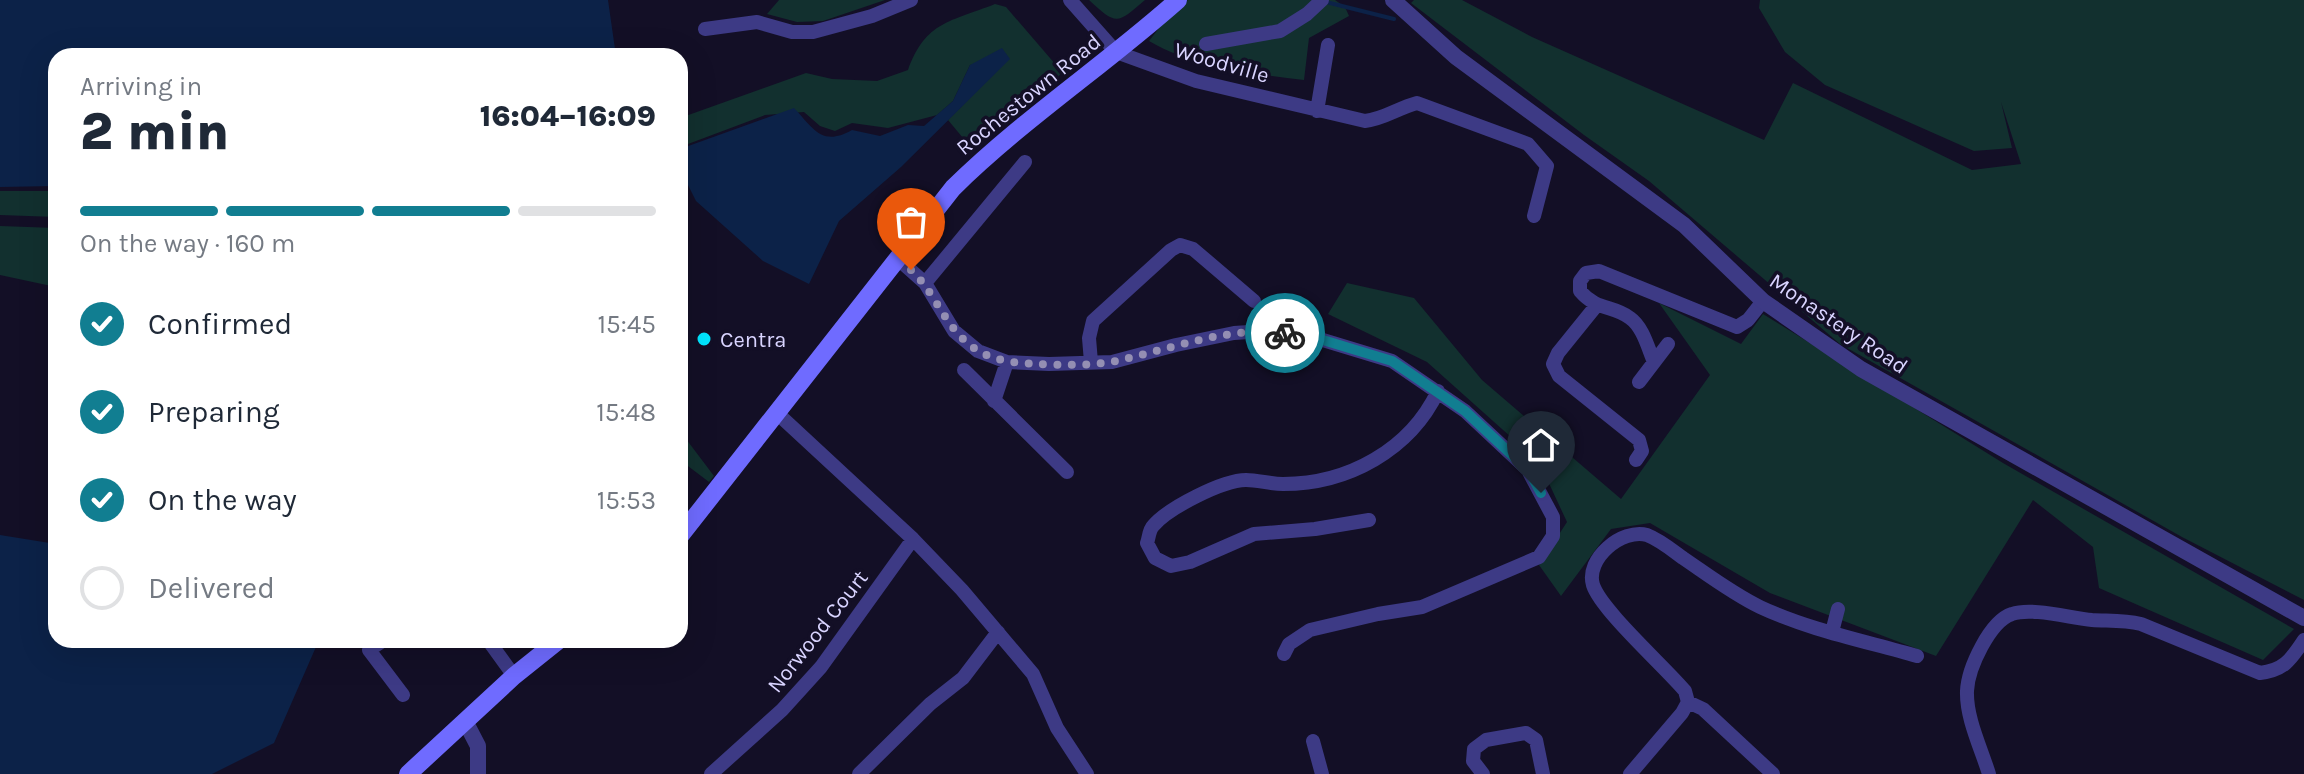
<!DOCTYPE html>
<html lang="en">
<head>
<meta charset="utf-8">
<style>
	:root { --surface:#fff; --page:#f2f2f3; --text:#1f2937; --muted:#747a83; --line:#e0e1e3; --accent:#117e91 }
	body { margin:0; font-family:Karla,sans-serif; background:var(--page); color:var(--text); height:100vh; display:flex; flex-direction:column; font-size:30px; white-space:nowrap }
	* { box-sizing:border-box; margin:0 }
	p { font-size:26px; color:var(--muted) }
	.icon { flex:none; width:44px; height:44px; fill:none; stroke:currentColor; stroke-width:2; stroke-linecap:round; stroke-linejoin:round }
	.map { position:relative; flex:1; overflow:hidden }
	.panel { position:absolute; left:48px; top:48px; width:640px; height:600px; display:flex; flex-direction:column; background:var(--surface); border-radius:24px; box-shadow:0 8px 32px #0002 }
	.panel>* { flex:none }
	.pin { position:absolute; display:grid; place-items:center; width:68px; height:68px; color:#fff; margin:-82px -34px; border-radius:50% 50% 50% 0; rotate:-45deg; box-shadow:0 0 8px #0007 }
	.pin .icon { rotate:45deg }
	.courier { position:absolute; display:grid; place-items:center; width:80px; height:80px; margin:-40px; border:6px solid #117e91; border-radius:50%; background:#fff; color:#222; box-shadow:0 2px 10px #0007 }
	.overview em { font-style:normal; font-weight:800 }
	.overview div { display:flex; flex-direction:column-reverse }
	.overview { display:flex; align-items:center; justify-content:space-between; height:136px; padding:0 32px }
	h1 { font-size:52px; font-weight:800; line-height:60px }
	.bar { display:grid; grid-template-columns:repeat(4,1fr); gap:12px 8px; align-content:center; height:96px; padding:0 32px }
	.bar i { height:10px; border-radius:6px; background:var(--line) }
	.bar .current { background:var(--accent) }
	.bar p { grid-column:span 4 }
	ol { padding:0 32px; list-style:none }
	li { display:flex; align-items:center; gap:24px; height:88px }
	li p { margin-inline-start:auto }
	li .icon { padding:8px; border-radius:50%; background:var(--accent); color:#fff; stroke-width:4 }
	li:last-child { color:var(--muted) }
	li i { width:44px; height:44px; border:4px solid var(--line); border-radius:50% }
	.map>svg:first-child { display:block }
	.green { fill:#12302f }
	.water { fill:#0c2248 }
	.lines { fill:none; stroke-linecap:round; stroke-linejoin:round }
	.stream { stroke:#0c2248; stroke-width:4 }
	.minor { stroke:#3d3a85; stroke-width:14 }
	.tertiary { stroke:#3d3a85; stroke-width:16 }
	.secondary { stroke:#6f6bff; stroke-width:18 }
	.done { stroke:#948fb3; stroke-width:8; stroke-dasharray:0 14.4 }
	.route { stroke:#117e91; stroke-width:10 }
	.poi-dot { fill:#00e5ff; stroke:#130f26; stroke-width:3 }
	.labels { text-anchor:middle; stroke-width:7; stroke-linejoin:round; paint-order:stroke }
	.street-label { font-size:22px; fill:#d9d4ff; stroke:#130f26 }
	.poi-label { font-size:22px; fill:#d9d4ff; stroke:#130f26; text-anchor:start }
</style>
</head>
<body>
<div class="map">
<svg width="2304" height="774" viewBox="0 0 2304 774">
	<rect width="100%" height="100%" fill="#130f26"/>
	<path class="green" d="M 779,0 L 885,0 L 823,21 L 797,22 L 767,14 Z
		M 1089,0 L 1145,0 C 1117,24 1117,26 1089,0 Z
		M 1188,0 L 1335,0 L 1345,7 L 1349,16 L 1309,38 L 1304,80 C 1251,73 1197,69 1149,41 L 1166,19 Z
		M 1414,0 L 1462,0 L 1532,37 L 1764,140 L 1793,83 L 1972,170 L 2021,164 L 2001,102 L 2012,148 L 1974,151 L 1825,85 L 1785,52 L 1759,8 L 1760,0 L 2304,0 L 2304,600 L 2182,537 L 1840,344 L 1649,181 L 1584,135 L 1411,3 Z
		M 995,4 L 1006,7 L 1062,72 L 1050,87 L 973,150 L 948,120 L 1009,59 L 970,65 L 953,101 L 937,115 L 888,128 L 852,123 L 835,131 L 820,126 L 804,112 L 765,115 L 680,147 L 680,118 L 806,73 L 832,79 L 877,81 L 908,70 C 926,21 950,22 995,4 Z
		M 0,191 L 56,191 L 56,217 L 0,215 Z
		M 0,226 L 56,228 L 56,287 L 0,275 Z
		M 1347,283 L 1414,298 L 1482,380 L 1621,499 L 1710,375 L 1659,303 L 1741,344 L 1763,314 L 2003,463 L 2294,629 L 2263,660 L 2099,588 L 2093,547 L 2033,500 L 1936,656 L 1770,593 L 1650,523 L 1611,529 L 1561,596 L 1539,565 L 1567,522 L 1539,462 L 1427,362 L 1328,314 Z
		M 680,431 L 714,476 L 709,482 L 680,460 Z"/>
	<path class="water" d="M 0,0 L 608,0 L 616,56 L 56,56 L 56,186 L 0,187 Z
		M 1002,48 L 1010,59 L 901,167 L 839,221 L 809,284 L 763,261 L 696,201 L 680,169 L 680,149 L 794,108 C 814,129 822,147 852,130 L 880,136 L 908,125 L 924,126 L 953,101 L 970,65 Z
		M 0,535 L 56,544 L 56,640 L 319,640 L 274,743 L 212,774 L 0,774 Z"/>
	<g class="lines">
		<path class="stream" d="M 1326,2 L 1394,19"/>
		<path class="minor" d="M 1070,0 L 1116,52 L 1196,81 L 1365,121 C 1384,119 1398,108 1417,103 L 1528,144 L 1547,166 L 1534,216
			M 705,29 L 757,22 L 792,32 L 813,32 L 872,16 L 911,0
			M 1206,44 L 1280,31 L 1307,14 L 1322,0
			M 1317,111 L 1328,45
			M 897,258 L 925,283 L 954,331 L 978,351 L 1007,362 L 1049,364 L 1112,362 L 1176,345 L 1234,333 L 1264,331 L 1313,337 L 1392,361 L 1465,411 L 1528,470 L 1553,517 L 1553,536 L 1539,557 L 1422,607 L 1378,614 L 1310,630 L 1289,644 L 1284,654
			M 925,283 L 1025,162
			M 1596,306 L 1558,353 L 1553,364 L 1559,376 L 1639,440 L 1642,451 L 1636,460
			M 1091,362 L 1089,338 L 1093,321 L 1171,250 L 1180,245 L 1193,249 L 1254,301
			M 1654,362 C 1648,348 1643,327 1630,318 C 1613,305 1597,311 1580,291 L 1580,281 L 1586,273 L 1599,271 L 1737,327 L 1748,320 L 1763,301
			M 964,370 L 1067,472
			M 1639,382 L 1668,344
			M 994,401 L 1007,362
			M 778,414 L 913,539 L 962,590 L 1033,674 L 1057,728 L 1087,774
			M 1369,520 L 1315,529 L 1254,534 L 1190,562 L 1171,566 L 1155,558 L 1147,543 C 1149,538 1149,530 1153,526 C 1168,508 1223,480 1246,480 C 1258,480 1270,484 1283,484 C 1348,484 1410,450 1438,391
			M 1832,632 L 1838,609
			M 384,640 L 369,650 L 403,695
			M 488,640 L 514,676
			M 1688,702 L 1703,709 L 1773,774
			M 1313,741 L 1322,774
			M 711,774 L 782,710 L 821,667 L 913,539
			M 859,774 L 930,704 L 963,678 L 998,632
			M 1483,774 L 1473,761 L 1474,749 L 1486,740 L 1526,733 L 1536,740 L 1543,774
			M 1630,774 L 1682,713 L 1688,702 L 1685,691 C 1665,667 1601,610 1593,585 C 1585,559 1622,528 1647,535 C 1660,540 1672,550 1683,558 C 1708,575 1733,594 1760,607 C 1809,630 1865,641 1917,656
			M 1989,774 C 1981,748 1966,718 1967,691 C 1968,668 1990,621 2012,614 C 2032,607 2070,618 2092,620 C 2109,621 2124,620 2141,624 L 2260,673 C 2285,670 2291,659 2304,640"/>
		<path class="tertiary" d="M 1393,0 L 1456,57 L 1684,225 L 1763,301 L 1861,369 L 2304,618
			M 465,721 L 478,746 L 478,774"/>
		<path class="secondary" d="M 680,536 L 953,188 C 1022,120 1105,65 1178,0
			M 408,774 L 514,676 L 559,640"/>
	</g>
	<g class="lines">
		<path class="done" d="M 911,270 C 937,294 945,330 977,350 C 994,361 1016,363 1036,364 C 1061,365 1091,366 1116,361 C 1172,349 1227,326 1285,333"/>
		<path class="route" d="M 1285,333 L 1313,337 L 1392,361 L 1465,411 L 1528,470 L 1541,493"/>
	</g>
	<circle class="poi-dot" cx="704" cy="339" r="8"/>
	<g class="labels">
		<g class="street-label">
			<text transform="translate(1222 62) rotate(16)" y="8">Woodville</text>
			<text transform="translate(1028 94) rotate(-39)" y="8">Rochestown Road</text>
			<text transform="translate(1839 323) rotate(34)" y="8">Monastery Road</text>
			<text transform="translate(817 631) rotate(-52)" y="8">Norwood Court</text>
		</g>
		<g class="poi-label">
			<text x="720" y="347">Centra</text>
		</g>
	</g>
</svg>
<div class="pin" style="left:911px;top:270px;background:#ea580c"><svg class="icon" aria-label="bag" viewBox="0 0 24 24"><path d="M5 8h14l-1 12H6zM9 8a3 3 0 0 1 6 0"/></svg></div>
<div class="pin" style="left:1541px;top:493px;background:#1f2937"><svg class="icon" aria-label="home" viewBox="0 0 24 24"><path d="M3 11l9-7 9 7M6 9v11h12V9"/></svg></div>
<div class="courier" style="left:1285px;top:333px"><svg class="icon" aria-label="bike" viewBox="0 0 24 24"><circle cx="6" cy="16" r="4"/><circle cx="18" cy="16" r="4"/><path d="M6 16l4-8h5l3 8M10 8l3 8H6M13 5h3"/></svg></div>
<section class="panel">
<div class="overview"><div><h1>2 min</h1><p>Arriving in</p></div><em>16:04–16:09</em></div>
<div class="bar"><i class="current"></i><i class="current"></i><i class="current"></i><i></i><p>On the way · 160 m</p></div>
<ol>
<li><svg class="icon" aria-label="check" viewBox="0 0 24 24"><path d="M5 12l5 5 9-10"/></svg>Confirmed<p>15:45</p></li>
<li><svg class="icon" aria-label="check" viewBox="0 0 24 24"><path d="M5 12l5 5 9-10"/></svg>Preparing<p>15:48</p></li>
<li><svg class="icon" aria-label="check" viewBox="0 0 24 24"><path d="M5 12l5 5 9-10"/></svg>On the way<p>15:53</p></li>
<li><i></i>Delivered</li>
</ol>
</section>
</div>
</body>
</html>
